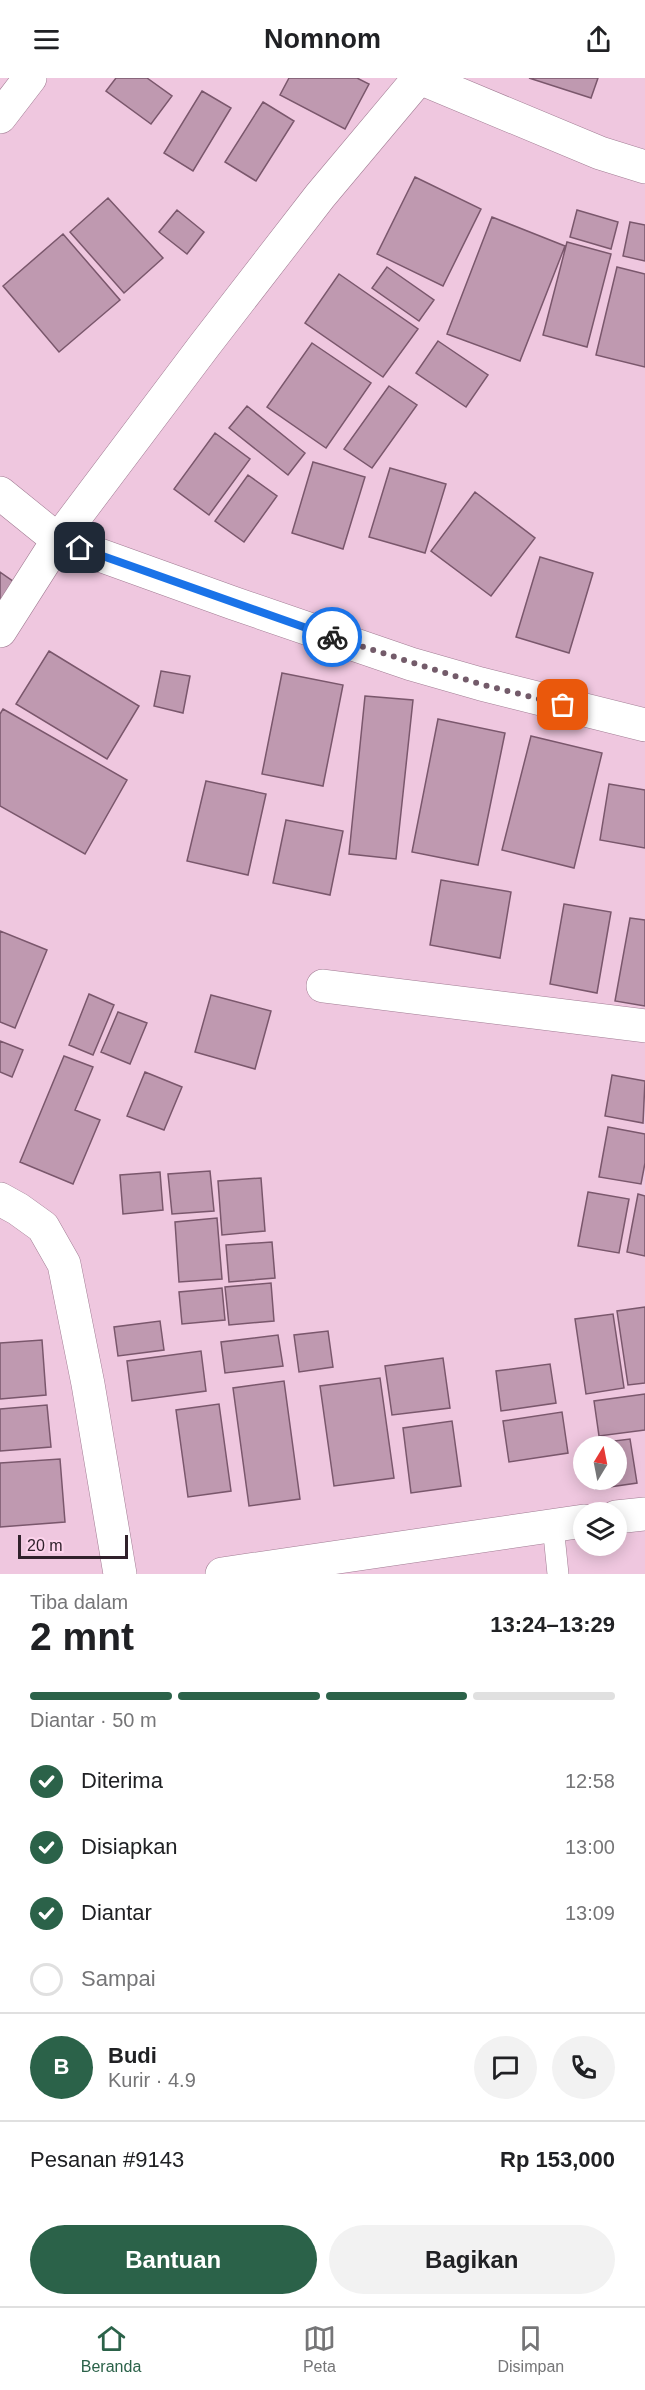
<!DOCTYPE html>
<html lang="id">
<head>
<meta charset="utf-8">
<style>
	:root { --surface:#fff; --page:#f2f2f2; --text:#202124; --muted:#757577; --line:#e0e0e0; --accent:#2b6249 }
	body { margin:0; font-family:Arial,sans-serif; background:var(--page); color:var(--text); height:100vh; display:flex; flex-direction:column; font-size:22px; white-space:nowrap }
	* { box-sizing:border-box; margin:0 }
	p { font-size:20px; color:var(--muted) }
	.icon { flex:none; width:33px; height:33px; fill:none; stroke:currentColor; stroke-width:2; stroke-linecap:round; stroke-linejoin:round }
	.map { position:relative; height:1496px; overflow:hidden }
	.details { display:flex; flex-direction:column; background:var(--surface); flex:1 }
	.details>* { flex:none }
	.needle { width:39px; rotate:10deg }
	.tools { position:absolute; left:573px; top:1358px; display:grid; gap:12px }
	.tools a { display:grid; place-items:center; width:54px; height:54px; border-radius:50%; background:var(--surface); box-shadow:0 3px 15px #0003; font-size:30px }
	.scale { position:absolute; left:18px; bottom:15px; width:110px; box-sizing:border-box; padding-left:6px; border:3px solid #30212b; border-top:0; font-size:16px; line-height:21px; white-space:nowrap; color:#30212b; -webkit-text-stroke:4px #fdd4ec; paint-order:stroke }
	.pin { position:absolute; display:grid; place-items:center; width:51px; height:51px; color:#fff; margin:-26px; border-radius:12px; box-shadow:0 3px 9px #0006 }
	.courier { position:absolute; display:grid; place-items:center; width:60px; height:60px; margin:-30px; border:4px solid #1a73e8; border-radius:50%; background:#fff; color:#222; box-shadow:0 2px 8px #0007 }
	.overview em { font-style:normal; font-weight:700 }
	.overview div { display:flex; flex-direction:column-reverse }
	.overview { display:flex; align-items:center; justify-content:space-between; height:102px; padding:0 30px }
	h1 { font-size:39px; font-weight:700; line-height:45px }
	.bar { display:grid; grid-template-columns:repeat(4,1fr); gap:9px 6px; align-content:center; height:72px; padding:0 30px }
	.bar i { height:8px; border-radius:4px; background:var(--line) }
	.bar .on { background:var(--accent) }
	.bar p { grid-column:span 4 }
	.line { display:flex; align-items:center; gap:15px; padding:0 30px; border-top:2px solid var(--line) }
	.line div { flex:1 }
	.round { display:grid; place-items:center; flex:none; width:63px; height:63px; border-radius:32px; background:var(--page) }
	ol { padding:0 30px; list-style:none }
	li { display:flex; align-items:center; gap:18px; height:66px }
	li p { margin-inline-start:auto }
	li .icon { padding:6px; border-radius:50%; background:var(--accent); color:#fff; stroke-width:4 }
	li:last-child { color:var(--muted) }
	li i { width:33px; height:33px; border:3px solid var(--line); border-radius:50% }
	.action { display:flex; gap:12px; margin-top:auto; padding:12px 30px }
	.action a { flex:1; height:69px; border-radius:36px; background:var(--accent); color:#fff; font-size:24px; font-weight:700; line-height:69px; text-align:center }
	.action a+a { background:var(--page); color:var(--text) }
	header { display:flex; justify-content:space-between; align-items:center; height:78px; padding:0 30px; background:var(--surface); font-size:27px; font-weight:700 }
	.menu { display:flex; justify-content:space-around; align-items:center; height:84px; border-top:2px solid var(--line); background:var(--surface); font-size:16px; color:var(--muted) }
	.menu a { display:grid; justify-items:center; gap:3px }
	.menu .on { color:var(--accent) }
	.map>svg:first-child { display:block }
	.building { fill:#bf99b0; stroke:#7a576c; stroke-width:1.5 }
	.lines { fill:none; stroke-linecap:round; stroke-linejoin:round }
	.lane-casing { stroke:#a17c93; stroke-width:22 }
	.street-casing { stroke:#a17c93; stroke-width:34 }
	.secondary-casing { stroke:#a17c93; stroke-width:34 }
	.lane { stroke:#fff; stroke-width:21 }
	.street { stroke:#fff; stroke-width:33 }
	.secondary { stroke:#fff; stroke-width:33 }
	.done { stroke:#735b6a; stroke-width:6; stroke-dasharray:0 10.8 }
	.route { stroke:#1a73e8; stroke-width:8 }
</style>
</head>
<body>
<header><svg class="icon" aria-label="menu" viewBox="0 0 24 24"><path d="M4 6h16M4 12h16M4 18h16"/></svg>Nomnom<svg class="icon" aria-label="share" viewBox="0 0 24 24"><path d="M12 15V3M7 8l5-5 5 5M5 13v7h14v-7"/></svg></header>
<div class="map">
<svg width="645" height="1496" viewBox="0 0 645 1496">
	<rect width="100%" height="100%" fill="#efc7df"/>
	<path class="building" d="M 116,0 L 147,0 L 172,18 L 151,46 L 106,13 Z
		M 289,0 L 357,0 L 369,6 L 345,51 L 280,17 Z
		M 529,0 L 598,0 L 591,20 Z
		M 202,13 L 231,30 L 193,93 L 164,75 Z
		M 263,24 L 294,43 L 256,103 L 225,84 Z
		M 415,99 L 481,131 L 443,208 L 377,176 Z
		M 108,120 L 163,180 L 124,215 L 70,154 Z
		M 177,132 L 204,154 L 187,176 L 159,154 Z
		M 577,132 L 618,144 L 611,171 L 570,159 Z
		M 492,139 L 565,168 L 520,283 L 447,256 Z
		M 630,144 L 645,147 L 645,183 L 623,178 Z
		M 63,156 L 120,222 L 59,274 L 3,208 Z
		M 567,164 L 611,176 L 587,269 L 543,257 Z
		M 387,189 L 434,222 L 419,243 L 372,210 Z
		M 617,189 L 645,196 L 645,289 L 596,277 Z
		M 339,196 L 418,251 L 383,299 L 305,245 Z
		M 438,263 L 488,297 L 466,329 L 416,295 Z
		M 312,265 L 371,305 L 326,370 L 267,329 Z
		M 389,308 L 417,327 L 372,390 L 344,371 Z
		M 247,328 L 305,375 L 288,397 L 229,350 Z
		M 215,355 L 250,381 L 209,437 L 174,411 Z
		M 313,384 L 365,399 L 343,471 L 292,455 Z
		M 390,390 L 446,406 L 425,475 L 369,459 Z
		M 248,397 L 277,418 L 244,464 L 215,443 Z
		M 475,414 L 535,460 L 491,518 L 431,473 Z
		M 540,479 L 593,495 L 569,575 L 516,559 Z
		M 0,494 L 17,506 L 0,532 Z
		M 49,573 L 139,628 L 107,681 L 16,626 Z
		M 161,593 L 190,598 L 183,635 L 154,628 Z
		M 282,595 L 343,607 L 323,708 L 262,696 Z
		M 365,618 L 413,622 L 396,781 L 349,776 Z
		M 3,631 L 127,702 L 85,776 L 0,728 L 0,636 Z
		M 438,641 L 505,655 L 478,787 L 412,774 Z
		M 531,658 L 602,675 L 574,790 L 502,772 Z
		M 206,703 L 266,716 L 248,797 L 187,783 Z
		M 609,706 L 645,712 L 645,770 L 600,762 Z
		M 286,742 L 343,753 L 330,817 L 273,805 Z
		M 441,802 L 511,814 L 500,880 L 430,867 Z
		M 564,826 L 611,834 L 597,915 L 550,906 Z
		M 630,840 L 645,842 L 645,928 L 615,923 Z
		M 0,853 L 47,872 L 15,950 L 0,944 Z
		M 89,916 L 114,927 L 93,977 L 69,967 Z
		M 211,917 L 271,933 L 255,991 L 195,974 Z
		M 118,934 L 147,945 L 130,986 L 101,974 Z
		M 0,963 L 23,972 L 12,999 L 0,994 Z
		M 64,978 L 93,989 L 75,1032 L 100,1042 L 73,1106 L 20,1084 Z
		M 145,994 L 182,1009 L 164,1052 L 127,1038 Z
		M 612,997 L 645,1003 L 643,1045 L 605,1038 Z
		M 608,1049 L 645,1056 L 645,1085 L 641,1106 L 599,1099 Z
		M 210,1093 L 214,1133 L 172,1136 L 168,1096 Z
		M 160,1094 L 163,1132 L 123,1136 L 120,1097 Z
		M 261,1100 L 265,1153 L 222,1157 L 218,1103 Z
		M 588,1114 L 629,1121 L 619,1175 L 578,1168 Z
		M 638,1116 L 645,1118 L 645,1178 L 627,1174 Z
		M 217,1140 L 222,1201 L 179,1204 L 175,1144 Z
		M 272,1164 L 275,1200 L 229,1204 L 226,1167 Z
		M 271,1205 L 274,1243 L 229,1247 L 225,1209 Z
		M 222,1210 L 225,1242 L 182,1246 L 179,1214 Z
		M 645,1229 L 645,1305 L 628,1307 L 617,1233 Z
		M 613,1236 L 624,1310 L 586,1316 L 575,1241 Z
		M 160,1243 L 164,1272 L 118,1278 L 114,1249 Z
		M 328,1253 L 333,1289 L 299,1294 L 294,1257 Z
		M 278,1257 L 283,1288 L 225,1295 L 221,1264 Z
		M 42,1262 L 46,1317 L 0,1321 L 0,1265 Z
		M 201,1273 L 206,1313 L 132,1323 L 127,1283 Z
		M 443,1280 L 450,1330 L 392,1337 L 385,1288 Z
		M 550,1286 L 556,1325 L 501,1333 L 496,1293 Z
		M 380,1300 L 394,1400 L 334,1408 L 320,1308 Z
		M 284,1303 L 300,1421 L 249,1428 L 233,1310 Z
		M 645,1316 L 645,1352 L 599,1358 L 594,1323 Z
		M 219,1326 L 231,1413 L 188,1419 L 176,1332 Z
		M 47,1327 L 51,1369 L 0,1373 L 0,1331 Z
		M 562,1334 L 568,1375 L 509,1384 L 503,1343 Z
		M 452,1343 L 461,1408 L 411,1415 L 403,1350 Z
		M 630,1361 L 637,1405 L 596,1411 L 594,1401 L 616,1401 L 616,1368 L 590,1366 Z
		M 60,1381 L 65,1444 L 0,1449 L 0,1385 Z"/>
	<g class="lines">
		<defs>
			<path id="lane" d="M 553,1447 L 558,1496"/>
			<path id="street" d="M 0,39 L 30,0
				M 0,415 L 58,462 L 233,525 L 411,586 L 481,606 L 645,647
				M 323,908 L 645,948
				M 616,1439 L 645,1436
				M 222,1496 L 584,1443"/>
			<path id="secondary" d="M 420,0 L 600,75 L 645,89
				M 0,553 L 58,462 L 204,268 L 320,118 L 419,0
				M 0,1121 L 18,1131 L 43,1149 L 64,1186 L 88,1306 L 120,1496"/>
		</defs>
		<use href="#lane" class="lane-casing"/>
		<use href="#street" class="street-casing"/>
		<use href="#secondary" class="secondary-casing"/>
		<use href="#lane" class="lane"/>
		<use href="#street" class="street"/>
		<use href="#secondary" class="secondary"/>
	</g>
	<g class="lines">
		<path class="done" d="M 332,559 L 480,606 L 563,627"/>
		<path class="route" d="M 80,470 L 332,559"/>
	</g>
</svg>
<div class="tools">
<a><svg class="needle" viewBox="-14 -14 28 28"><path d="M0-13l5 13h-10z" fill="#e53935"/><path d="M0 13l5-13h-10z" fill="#757577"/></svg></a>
<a><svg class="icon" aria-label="layers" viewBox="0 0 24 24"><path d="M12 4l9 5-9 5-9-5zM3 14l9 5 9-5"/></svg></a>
</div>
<div class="scale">20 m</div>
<div class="pin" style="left:563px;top:627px;background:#ea580c"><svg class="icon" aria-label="bag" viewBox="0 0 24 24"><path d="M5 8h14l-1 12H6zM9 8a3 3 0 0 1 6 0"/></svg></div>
<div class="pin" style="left:80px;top:470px;background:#1f2937"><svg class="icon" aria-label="home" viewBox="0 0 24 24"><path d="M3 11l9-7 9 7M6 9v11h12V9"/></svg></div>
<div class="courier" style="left:332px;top:559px"><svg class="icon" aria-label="bike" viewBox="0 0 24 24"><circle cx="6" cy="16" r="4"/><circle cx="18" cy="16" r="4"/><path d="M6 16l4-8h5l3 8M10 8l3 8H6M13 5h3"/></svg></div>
</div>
<section class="details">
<div class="overview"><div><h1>2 mnt</h1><p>Tiba dalam</p></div><em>13:24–13:29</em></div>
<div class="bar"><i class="on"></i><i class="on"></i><i class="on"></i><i></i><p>Diantar · 50 m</p></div>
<ol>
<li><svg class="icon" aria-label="check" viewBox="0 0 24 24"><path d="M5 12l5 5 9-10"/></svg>Diterima<p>12:58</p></li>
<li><svg class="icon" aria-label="check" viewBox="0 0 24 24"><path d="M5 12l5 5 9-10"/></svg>Disiapkan<p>13:00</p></li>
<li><svg class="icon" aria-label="check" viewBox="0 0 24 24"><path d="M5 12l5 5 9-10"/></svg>Diantar<p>13:09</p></li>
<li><i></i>Sampai</li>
</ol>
<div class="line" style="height:108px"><b class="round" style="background:var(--accent);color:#fff">B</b><div><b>Budi</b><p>Kurir · 4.9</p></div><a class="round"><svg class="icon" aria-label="chat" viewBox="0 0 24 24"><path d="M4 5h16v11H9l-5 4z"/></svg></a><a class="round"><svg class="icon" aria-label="phone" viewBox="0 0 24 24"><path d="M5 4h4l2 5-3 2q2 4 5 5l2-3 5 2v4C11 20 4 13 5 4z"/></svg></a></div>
<div class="line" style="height:78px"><div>Pesanan #9143</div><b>Rp 153,000</b></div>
<div class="action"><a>Bantuan</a><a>Bagikan</a></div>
</section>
<nav class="menu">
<a class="on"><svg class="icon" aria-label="home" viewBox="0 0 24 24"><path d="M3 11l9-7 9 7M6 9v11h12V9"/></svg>Beranda</a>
<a><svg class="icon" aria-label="map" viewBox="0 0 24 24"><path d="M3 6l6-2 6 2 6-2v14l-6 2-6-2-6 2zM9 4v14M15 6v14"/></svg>Peta</a>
<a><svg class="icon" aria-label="saved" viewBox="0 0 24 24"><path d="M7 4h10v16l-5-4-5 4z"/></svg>Disimpan</a>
</nav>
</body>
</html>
